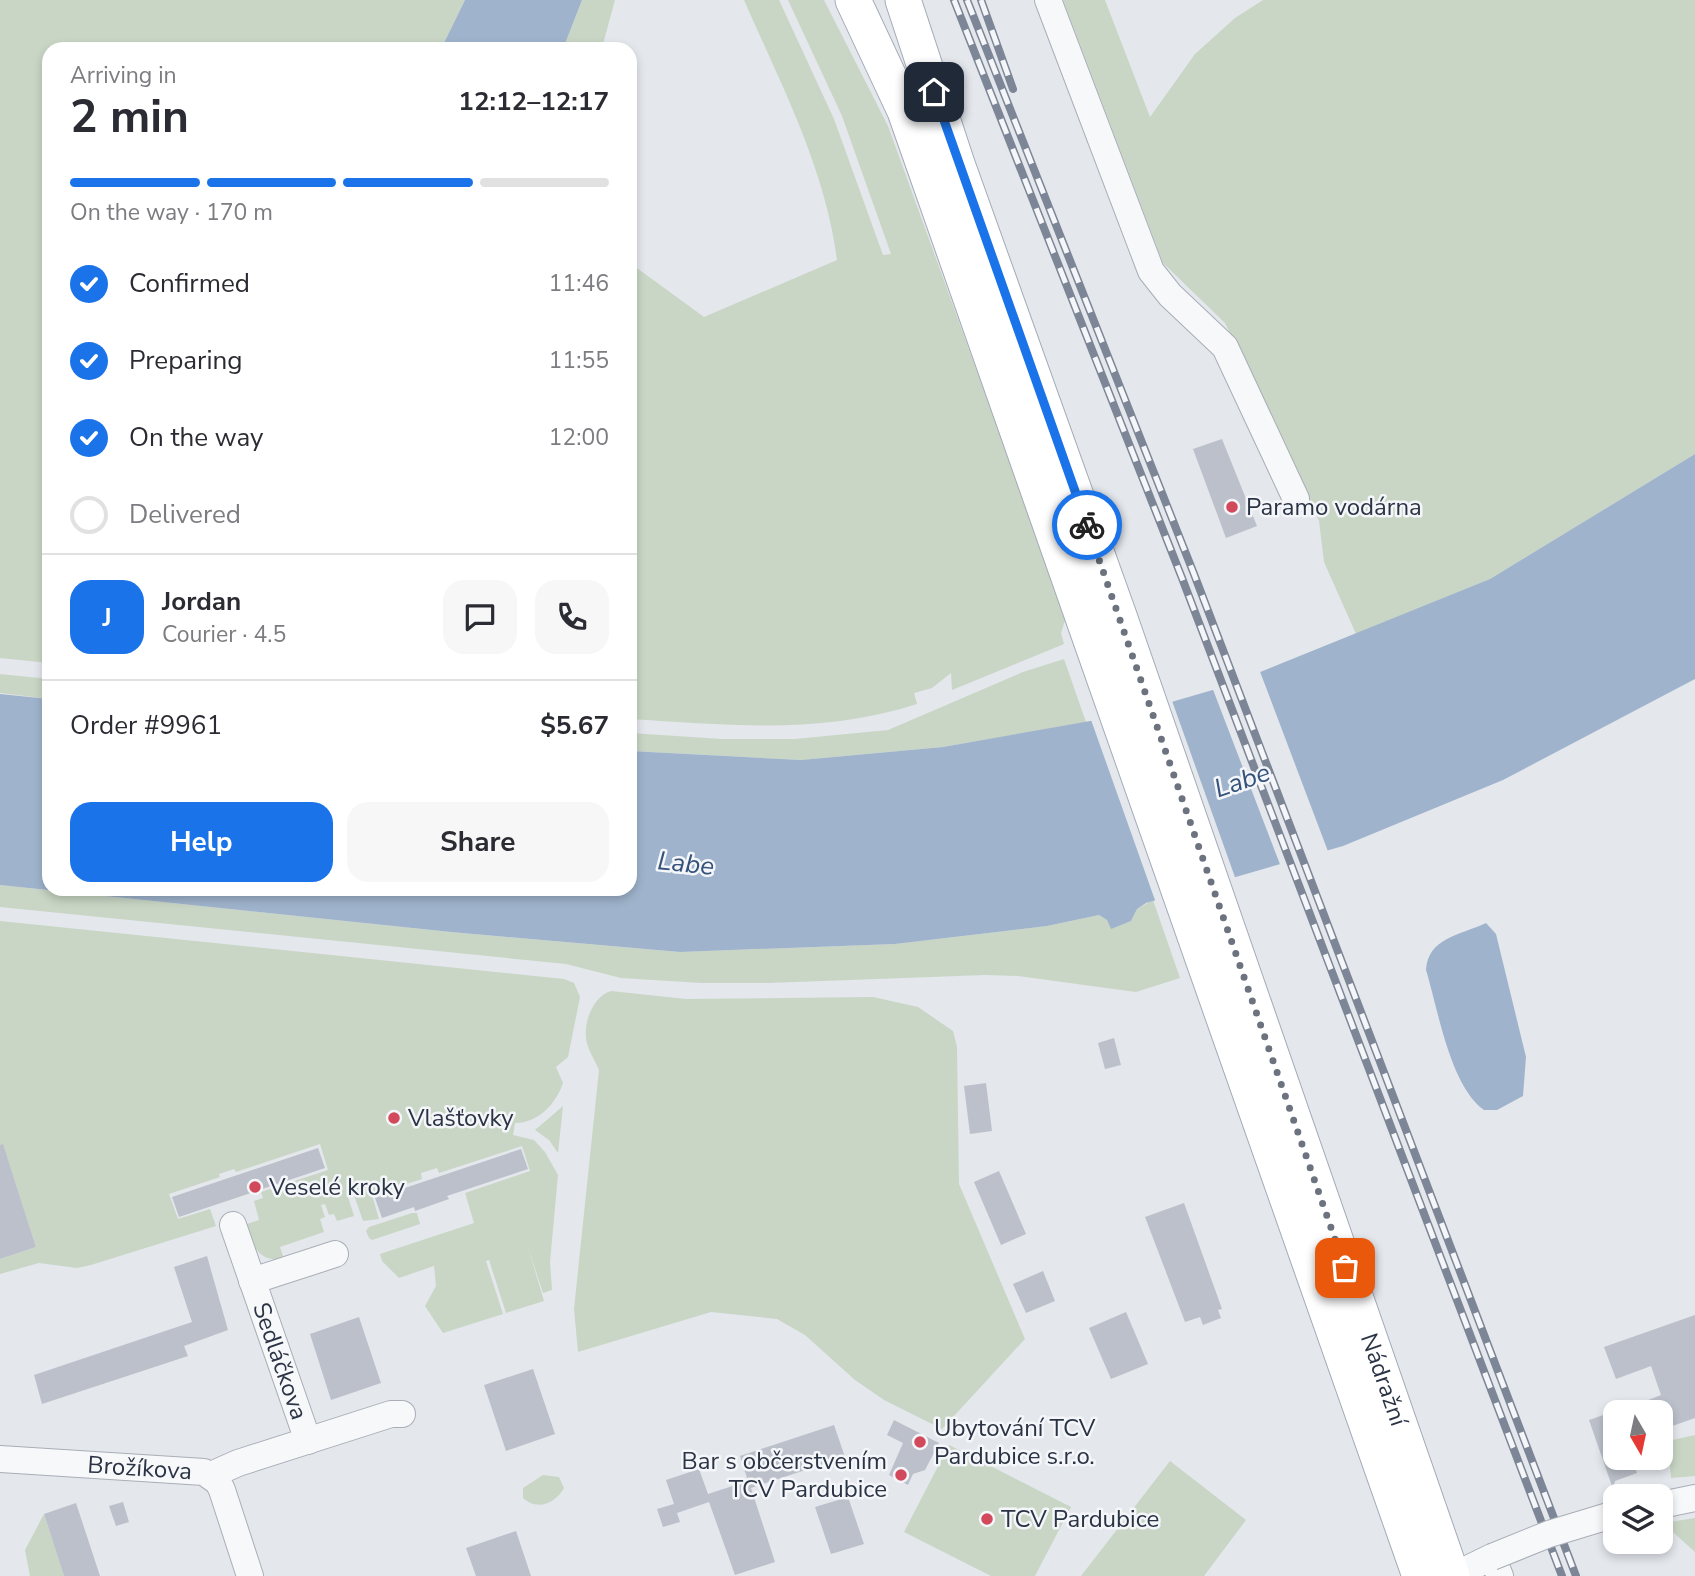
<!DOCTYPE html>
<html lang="en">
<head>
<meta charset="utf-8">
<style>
	:root { --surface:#fff; --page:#f7f7f7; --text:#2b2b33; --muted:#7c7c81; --line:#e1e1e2; --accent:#1a73e8 }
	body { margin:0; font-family:"Nunito Sans",sans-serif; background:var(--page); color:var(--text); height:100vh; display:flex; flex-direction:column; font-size:26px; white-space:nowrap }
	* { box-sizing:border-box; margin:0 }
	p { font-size:23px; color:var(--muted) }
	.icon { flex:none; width:38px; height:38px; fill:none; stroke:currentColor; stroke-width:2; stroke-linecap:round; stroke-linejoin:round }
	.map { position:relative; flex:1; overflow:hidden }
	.panel { position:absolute; left:42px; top:42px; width:595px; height:854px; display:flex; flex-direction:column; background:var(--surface); border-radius:21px; box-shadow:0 4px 10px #0003 }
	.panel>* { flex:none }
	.needle { width:46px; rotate:171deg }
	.buttons { position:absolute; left:1603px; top:1400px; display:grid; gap:14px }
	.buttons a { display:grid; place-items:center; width:70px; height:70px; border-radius:14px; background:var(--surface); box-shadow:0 4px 10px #0003; font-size:35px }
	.pin { position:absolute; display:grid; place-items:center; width:60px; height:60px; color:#fff; margin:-30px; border-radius:14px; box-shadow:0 4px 10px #0006 }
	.courier { position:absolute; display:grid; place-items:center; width:70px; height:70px; margin:-35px; border:5px solid #1a73e8; border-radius:50%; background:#fff; color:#222; box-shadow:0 2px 9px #0007 }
	.summary em { font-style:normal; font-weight:700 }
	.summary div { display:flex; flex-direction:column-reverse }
	.summary { display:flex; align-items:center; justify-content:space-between; height:119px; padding:0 28px }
	h1 { font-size:46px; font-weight:700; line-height:52px }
	.bar { display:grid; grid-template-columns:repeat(4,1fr); gap:10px 7px; align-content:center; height:84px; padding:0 28px }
	.bar i { height:9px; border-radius:5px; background:var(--line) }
	.bar .selected { background:var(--accent) }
	.bar p { grid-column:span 4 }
	.line { display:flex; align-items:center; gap:18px; padding:0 28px; border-top:2px solid var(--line) }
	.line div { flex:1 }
	.round { display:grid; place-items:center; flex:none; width:74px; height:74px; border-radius:21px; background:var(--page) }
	ol { padding:0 28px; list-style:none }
	li { display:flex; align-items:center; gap:21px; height:77px }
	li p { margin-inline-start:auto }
	li .icon { padding:7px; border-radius:50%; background:var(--accent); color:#fff; stroke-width:4 }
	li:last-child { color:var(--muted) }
	li i { width:38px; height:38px; border:4px solid var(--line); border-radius:50% }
	.action { display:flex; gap:14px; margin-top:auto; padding:14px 28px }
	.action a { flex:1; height:80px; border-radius:21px; background:var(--accent); color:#fff; font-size:28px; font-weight:700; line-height:80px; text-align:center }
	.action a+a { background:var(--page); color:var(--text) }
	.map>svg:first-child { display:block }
	.green { fill:#c9d6c5 }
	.water { fill:#9fb4cc }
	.pier { fill:#e4e7ec }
	.building { fill:#bbc0ca }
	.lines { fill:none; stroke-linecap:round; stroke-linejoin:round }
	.minor-casing { stroke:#a9aeb7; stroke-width:28 }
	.major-casing { stroke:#a3abb8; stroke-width:37 }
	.minor { stroke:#f7f8fa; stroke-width:26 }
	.major { stroke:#fff; stroke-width:35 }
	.rail-casing { stroke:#7d8696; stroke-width:8 }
	.rail { stroke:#f4f6f9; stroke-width:5; stroke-dasharray:16; stroke-linecap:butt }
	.minor-bridge-casing { stroke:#a9aeb7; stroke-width:28; stroke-linecap:butt }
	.minor-bridge { stroke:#f7f8fa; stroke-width:26 }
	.done { stroke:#6c737f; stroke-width:7; stroke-dasharray:0 12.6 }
	.route { stroke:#1a73e8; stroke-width:9 }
	.poi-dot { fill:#d1495b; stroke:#f4f6f9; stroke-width:2.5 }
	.labels { text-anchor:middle; stroke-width:5; stroke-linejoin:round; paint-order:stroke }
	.poi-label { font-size:24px; fill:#2b3445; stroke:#f4f6f9; text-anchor:start }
	.street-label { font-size:24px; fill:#2b3445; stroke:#f4f6f9 }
	.water-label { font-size:26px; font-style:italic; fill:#34527a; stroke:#f4f6f9 }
</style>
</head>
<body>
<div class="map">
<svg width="1695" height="1576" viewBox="0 0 1695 1576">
	<rect width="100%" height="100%" fill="#e4e7ec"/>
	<path class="green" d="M 0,0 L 465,0 L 441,49 L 49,49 L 49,663 L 0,658 Z
		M 582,0 L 615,0 L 603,44 L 600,49 L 563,49 Z
		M 744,0 L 779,0 L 834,119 L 883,255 L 891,254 L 842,116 L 788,0 L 824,0 L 888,126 L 1066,617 L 1061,633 L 1064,644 L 952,690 L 951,673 L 932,688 L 914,693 L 917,704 C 821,735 729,725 630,719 L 630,263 L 704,317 L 837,260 C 825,167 781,85 744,0 Z
		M 1063,0 L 1105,0 L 1150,117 L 1195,54 L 1235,18 L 1263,0 L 1695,0 L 1695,454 L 1490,579 L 1356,634 L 1324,562 L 1319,521 L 1225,323 L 1163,263 Z
		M 1064,659 L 1086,722 L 943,747 L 801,760 L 630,751 L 630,733 L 722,739 L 795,739 L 888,730 L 1023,672 Z
		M 0,674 L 49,679 L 49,699 L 0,693 Z
		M 0,885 L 451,932 L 680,952 L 895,944 L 1047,926 L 1099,915 L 1107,920 L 1111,928 L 1131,921 L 1137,909 L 1153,900 L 1180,978 L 1136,992 L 1018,976 L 985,975 L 768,983 L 702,983 L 621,978 L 566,964 L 0,907 Z
		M 0,921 L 564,979 L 574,983 L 580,997 L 568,1057 L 556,1067 L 563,1083 C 556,1104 538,1123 515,1123 L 513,1135 L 534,1140 L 545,1152 L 558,1175 L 550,1262 L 552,1290 L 543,1293 L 528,1247 L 544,1301 L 506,1313 L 489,1260 L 486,1261 L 503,1314 L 443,1333 L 425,1306 L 436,1286 L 434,1266 L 399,1278 L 382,1261 L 380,1254 L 474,1223 L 465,1193 L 530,1171 L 522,1146 L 439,1173 L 437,1168 L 421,1173 L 422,1179 L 372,1195 L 379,1219 L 363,1221 L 354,1195 L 348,1197 L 354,1216 L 337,1221 L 334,1214 L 329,1215 L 325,1204 L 321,1205 L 325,1217 L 320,1219 L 324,1232 L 280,1247 L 284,1259 C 258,1263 253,1245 244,1225 L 259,1220 L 254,1201 L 263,1198 L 261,1192 L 328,1170 L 320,1144 L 236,1172 L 234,1169 L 219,1174 L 220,1177 L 169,1194 L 178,1219 L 210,1209 L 216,1226 L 91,1265 L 77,1268 L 39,1263 L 0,1274 L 0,1259 L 36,1247 L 7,1157 L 0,1159 Z
		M 611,991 L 686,999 L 873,997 L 918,1007 L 953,1031 L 957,1047 L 959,1184 L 1025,1339 L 942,1429 L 884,1400 L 855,1380 L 805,1335 L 777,1319 L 711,1312 L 578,1352 L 574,1309 L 599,1070 C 595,1061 587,1048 586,1038 C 584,1020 594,996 611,991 Z
		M 563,1106 L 558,1153 L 549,1140 L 535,1130 Z
		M 412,1213 L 417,1213 L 420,1224 L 372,1240 L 369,1238 L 366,1231 L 369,1227 Z
		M 1695,1435 L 1695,1476 L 1671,1478 L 1668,1441 Z
		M 949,1445 L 1071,1507 L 1035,1576 L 991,1576 L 904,1532 Z
		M 1170,1461 L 1246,1520 L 1204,1576 L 1081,1576 Z
		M 543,1475 L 559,1477 L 564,1488 C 555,1504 537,1511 523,1498 L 523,1488 Z
		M 44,1514 L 64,1576 L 30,1576 L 25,1550 Z
		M 1695,1518 L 1695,1552 L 1663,1523 Z"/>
	<path class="water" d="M 465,0 L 582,0 L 563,49 L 441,49 Z
		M 1695,454 L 1695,679 L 1503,780 L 1343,846 L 1146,903 L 1137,909 L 1131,921 L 1111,929 L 1107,920 L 1099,915 L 1047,926 L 895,944 L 680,952 L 451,932 L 0,885 L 0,694 L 49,699 L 49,889 L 630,889 L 630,751 L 801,760 L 943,747 L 1130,714 L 1223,687 L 1490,579 Z
		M 1486,923 L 1496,934 L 1526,1057 L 1523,1096 L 1497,1110 L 1484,1110 C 1450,1086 1438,1009 1426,970 C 1428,938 1460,935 1486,923 Z"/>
	<path class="pier" d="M 1259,669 L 1329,854 L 1281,867 L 1212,687 Z
		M 1171,698 L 1236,880 L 1156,903 L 1090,717 Z"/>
	<path class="building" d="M 1222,439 L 1257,526 L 1226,538 L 1193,449 Z
		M 1114,1038 L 1121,1065 L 1105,1069 L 1098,1043 Z
		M 986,1083 L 992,1131 L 970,1134 L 964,1086 Z
		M 3,1144 L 36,1247 L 0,1259 L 0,1145 Z
		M 318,1148 L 325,1168 L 179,1217 L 172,1197 Z
		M 521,1149 L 528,1169 L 447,1196 L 449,1199 L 415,1211 L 414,1207 L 382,1218 L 375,1198 Z
		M 999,1171 L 1026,1234 L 1001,1245 L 974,1182 Z
		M 1184,1203 L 1222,1309 L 1218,1310 L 1221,1318 L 1203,1325 L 1200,1317 L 1185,1322 L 1145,1217 Z
		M 207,1256 L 228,1330 L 184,1346 L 188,1356 L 42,1404 L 34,1375 L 192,1322 L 174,1267 Z
		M 1043,1271 L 1055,1301 L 1026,1313 L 1013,1284 Z
		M 1126,1312 L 1148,1364 L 1111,1379 L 1089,1328 Z
		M 1695,1315 L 1695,1418 L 1661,1430 L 1661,1412 L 1618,1412 L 1661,1395 L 1651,1366 L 1616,1379 L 1604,1347 Z
		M 359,1317 L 381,1383 L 331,1400 L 310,1334 Z
		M 533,1369 L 555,1434 L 506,1451 L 484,1385 Z
		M 1615,1411 L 1615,1458 L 1632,1458 L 1637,1473 L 1615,1481 L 1613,1489 L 1589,1420 Z
		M 894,1420 L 939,1443 L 925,1470 L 913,1474 L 908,1485 L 889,1475 L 903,1443 L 887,1435 Z
		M 834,1425 L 845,1457 L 751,1488 L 775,1562 L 735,1575 L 709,1502 L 677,1513 L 680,1522 L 663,1527 L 657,1509 L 674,1504 L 666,1480 L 699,1469 L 708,1494 L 748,1481 L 740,1456 Z
		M 848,1497 L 864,1544 L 831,1554 L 815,1507 Z
		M 123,1502 L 129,1522 L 116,1526 L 109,1506 Z
		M 76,1503 L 100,1576 L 64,1576 L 44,1514 Z
		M 516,1531 L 531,1576 L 476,1576 L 466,1548 Z"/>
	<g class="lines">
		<defs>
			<g id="minor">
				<path d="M 1048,0 L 1151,271 L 1170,295 L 1225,347 L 1296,499"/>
				<path id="s1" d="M 233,1225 L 308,1441"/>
				<path d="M 252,1281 L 335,1254"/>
				<path id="s2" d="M 0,1459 L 204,1472 L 218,1482 L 222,1490 L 250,1576"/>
				<path d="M 211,1475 L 238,1463 L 391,1414 L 402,1414"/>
				<path d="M 1661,1505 L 1695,1498"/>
				<path d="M 1453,1576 L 1492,1557 L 1500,1576"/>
			</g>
			<g id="major">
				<path d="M 853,0 L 905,111 L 1420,1576"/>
				<path id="s3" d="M 903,0 L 957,164 L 1119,616 L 1452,1576"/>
			</g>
		</defs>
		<use href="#minor" class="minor-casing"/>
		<use href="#major" class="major-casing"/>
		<use href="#minor" class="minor"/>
		<use href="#major" class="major"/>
		<defs>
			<path id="rail" d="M 954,0 L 1182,578 L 1562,1576
				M 967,0 L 1194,574 L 1576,1576
				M 981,0 L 1013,89"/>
		</defs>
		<use href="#rail" class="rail-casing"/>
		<use href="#rail" class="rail"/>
		<defs>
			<path id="minor-bridge" d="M 1492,1557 L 1549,1534 L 1615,1514"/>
		</defs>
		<use href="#minor-bridge" class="minor-bridge-casing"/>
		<use href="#minor-bridge" class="minor-bridge"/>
	</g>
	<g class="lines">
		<path class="done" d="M 1087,525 L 1345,1268"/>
		<path class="route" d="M 934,92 L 1087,525"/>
	</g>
	<g class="poi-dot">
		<circle cx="1232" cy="507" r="7"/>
		<circle cx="394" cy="1118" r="7"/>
		<circle cx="255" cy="1187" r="7"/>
		<circle cx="920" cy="1442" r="7"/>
		<circle cx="901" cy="1475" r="7"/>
		<circle cx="987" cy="1519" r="7"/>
	</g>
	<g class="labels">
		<g class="poi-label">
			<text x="1246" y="515">Paramo vodárna</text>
			<text x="408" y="1126">Vlašťovky</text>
			<text x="269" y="1195">Veselé kroky</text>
			<text x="934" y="1436">Ubytování TCV<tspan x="934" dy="28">Pardubice s.r.o.</tspan></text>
			<text x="887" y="1469" text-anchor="end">Bar s občerstvením<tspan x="887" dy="28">TCV Pardubice</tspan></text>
			<text x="1001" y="1527">TCV Pardubice</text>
		</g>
		<g class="street-label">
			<text dy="8" stroke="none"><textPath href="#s1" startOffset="144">Sedláčkova</textPath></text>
			<text dy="8" stroke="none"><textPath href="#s3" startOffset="1461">Nádražní</textPath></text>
			<text dy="8" stroke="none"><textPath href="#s2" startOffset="140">Brožíkova</textPath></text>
		</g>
		<g class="water-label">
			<text transform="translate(1242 780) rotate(-19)" y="9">Labe</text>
			<text transform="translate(686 863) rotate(6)" y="9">Labe</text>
		</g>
	</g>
</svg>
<div class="buttons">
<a><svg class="needle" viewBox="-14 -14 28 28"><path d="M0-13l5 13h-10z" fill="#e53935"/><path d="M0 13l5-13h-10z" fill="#7c7c81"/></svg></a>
<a><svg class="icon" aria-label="layers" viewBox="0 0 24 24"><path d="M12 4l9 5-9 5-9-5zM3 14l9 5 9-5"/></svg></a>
</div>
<div class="pin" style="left:1345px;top:1268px;background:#ea580c"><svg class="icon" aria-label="bag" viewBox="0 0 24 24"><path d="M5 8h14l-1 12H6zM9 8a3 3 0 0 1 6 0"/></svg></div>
<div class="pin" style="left:934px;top:92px;background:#1f2937"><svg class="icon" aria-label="home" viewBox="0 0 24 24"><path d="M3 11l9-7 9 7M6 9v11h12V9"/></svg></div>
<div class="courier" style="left:1087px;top:525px"><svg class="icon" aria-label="bike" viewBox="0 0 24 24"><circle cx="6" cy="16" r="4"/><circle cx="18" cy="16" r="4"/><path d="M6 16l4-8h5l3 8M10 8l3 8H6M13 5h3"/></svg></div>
<section class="panel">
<div class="summary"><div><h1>2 min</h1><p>Arriving in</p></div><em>12:12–12:17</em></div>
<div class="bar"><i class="selected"></i><i class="selected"></i><i class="selected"></i><i></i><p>On the way · 170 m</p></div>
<ol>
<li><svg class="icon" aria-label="check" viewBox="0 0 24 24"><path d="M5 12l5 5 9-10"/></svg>Confirmed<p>11:46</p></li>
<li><svg class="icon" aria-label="check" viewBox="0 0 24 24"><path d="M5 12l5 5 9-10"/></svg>Preparing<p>11:55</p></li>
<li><svg class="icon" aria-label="check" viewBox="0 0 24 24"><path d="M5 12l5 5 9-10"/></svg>On the way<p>12:00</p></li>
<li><i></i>Delivered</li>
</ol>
<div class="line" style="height:126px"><b class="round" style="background:var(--accent);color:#fff">J</b><div><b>Jordan</b><p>Courier · 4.5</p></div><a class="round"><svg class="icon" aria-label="chat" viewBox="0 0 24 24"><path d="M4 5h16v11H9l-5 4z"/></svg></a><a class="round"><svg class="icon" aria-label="phone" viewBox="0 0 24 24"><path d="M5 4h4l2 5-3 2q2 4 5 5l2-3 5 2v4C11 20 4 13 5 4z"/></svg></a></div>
<div class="line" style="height:91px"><div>Order #9961</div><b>$5.67</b></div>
<div class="action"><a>Help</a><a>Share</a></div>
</section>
</div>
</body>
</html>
